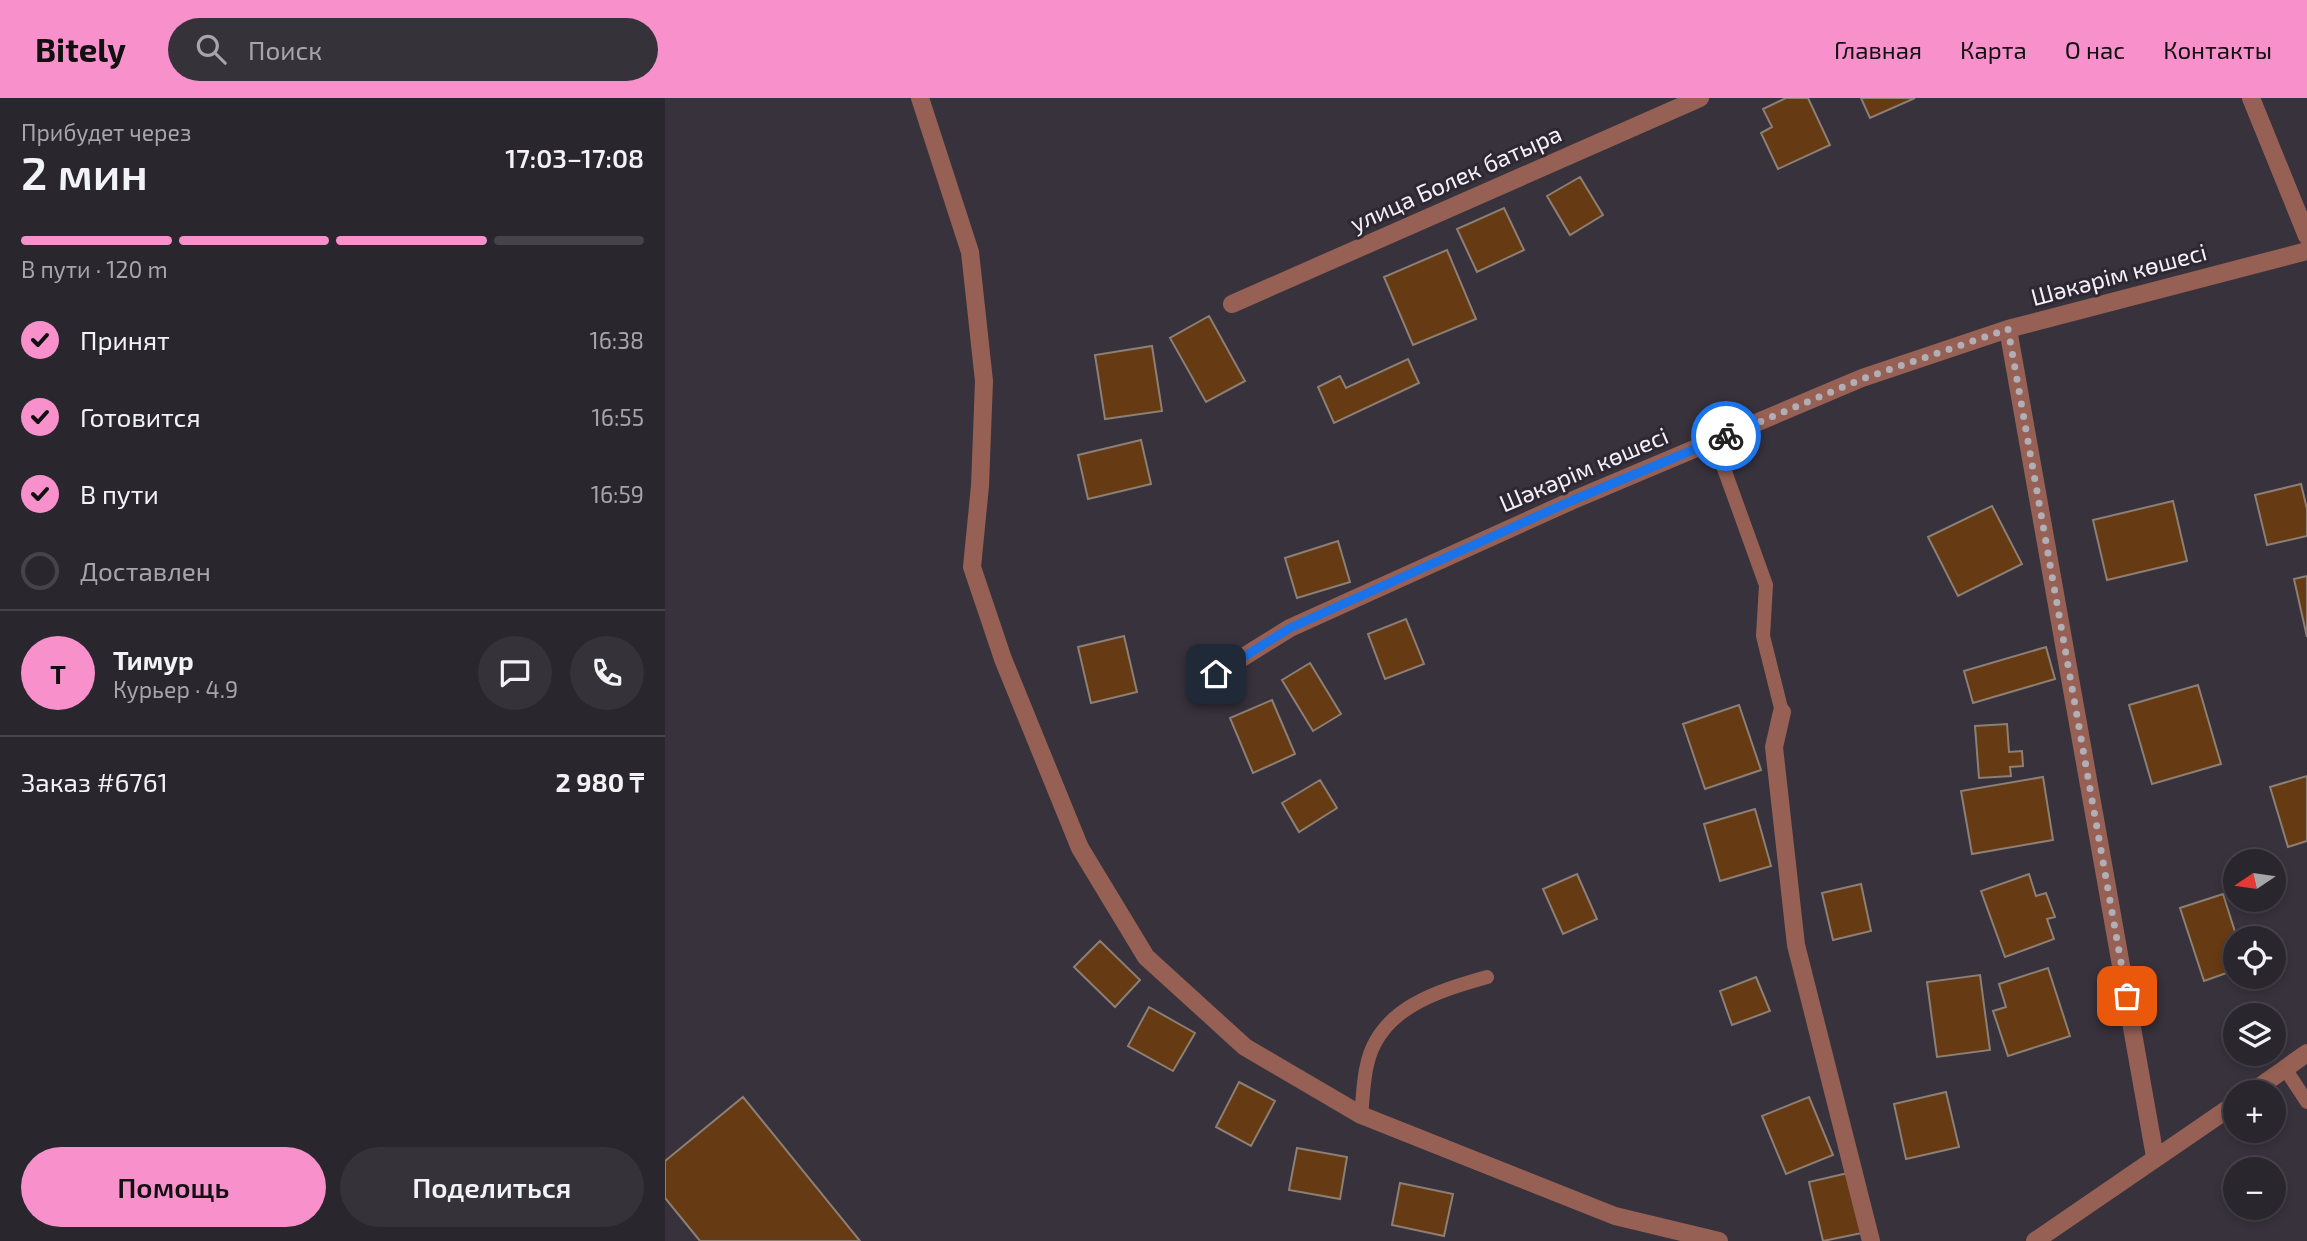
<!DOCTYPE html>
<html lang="ru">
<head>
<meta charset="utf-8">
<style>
	:root { --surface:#2a262e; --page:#36323a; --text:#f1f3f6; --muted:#a5a5aa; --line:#46434a; --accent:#f890cb }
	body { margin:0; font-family:"Exo 2",sans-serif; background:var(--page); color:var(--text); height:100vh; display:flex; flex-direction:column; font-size:26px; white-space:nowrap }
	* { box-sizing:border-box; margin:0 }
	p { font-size:23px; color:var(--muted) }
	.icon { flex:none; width:38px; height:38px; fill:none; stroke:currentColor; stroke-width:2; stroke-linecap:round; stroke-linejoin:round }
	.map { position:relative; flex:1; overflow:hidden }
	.drawer { display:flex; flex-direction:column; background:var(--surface); width:665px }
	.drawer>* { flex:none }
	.needle { width:46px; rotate:257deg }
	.controls { position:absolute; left:1558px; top:751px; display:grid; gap:14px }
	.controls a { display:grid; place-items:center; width:63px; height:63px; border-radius:50%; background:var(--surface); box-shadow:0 4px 10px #0003,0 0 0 2px var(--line); font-size:35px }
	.pin { position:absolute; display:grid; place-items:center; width:60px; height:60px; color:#fff; margin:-30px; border-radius:14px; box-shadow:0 4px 10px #0006 }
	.courier { position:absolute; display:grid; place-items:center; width:70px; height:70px; margin:-35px; border:5px solid #1a73e8; border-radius:50%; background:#fff; color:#222; box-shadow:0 2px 9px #0007 }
	.headline em { font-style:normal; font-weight:600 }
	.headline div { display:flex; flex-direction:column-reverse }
	.headline { display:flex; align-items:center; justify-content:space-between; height:119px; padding:0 21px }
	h1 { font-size:46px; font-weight:600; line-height:52px }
	.bar { display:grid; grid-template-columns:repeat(4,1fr); gap:10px 7px; align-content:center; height:84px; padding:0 21px }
	.bar i { height:9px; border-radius:5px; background:var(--line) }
	.bar .active { background:var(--accent) }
	.bar p { grid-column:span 4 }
	.line { display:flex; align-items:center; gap:18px; padding:0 21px; border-top:2px solid var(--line) }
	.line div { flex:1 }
	.round { display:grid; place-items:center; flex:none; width:74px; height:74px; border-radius:37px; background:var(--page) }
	ol { padding:0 21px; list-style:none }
	li { display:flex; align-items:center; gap:21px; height:77px }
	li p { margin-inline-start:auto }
	li .icon { padding:7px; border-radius:50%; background:var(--accent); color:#111; stroke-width:4 }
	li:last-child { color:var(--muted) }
	li i { width:38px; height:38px; border:4px solid var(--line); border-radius:50% }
	.action { display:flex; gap:14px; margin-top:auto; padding:14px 21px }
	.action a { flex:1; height:80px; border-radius:42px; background:var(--accent); color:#111; font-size:28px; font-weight:600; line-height:80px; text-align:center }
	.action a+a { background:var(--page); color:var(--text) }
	header { display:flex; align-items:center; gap:42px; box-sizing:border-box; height:98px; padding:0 35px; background:var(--accent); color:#111 }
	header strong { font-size:33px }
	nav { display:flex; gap:38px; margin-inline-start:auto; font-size:24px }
	.search { width:490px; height:63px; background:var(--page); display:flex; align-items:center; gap:18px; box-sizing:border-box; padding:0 24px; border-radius:38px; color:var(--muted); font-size:26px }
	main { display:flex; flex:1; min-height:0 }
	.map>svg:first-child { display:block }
	.building { fill:#663a12; stroke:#8c7f75; stroke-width:2 }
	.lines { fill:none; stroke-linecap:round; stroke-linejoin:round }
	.service { stroke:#966154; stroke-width:14 }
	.minor { stroke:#966154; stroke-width:18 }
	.tertiary { stroke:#966154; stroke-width:18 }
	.done { stroke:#b2aeb6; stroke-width:7; stroke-dasharray:0 12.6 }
	.route { stroke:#1a73e8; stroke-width:9 }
	.labels { text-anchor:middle; stroke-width:6; stroke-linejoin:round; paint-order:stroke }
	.street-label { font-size:24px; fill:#f3f0f7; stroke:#2e2833 }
</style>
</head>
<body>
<header>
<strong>Bitely</strong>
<div class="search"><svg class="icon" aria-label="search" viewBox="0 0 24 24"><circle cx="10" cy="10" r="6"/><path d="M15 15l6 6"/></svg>Поиск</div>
<nav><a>Главная</a><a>Карта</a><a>О нас</a><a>Контакты</a></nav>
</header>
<main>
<section class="drawer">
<div class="headline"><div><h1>2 мин</h1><p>Прибудет через</p></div><em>17:03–17:08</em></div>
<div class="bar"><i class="active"></i><i class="active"></i><i class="active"></i><i></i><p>В пути · 120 m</p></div>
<ol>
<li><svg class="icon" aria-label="check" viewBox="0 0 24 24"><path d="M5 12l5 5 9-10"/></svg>Принят<p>16:38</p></li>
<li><svg class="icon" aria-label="check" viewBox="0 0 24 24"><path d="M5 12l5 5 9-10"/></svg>Готовится<p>16:55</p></li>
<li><svg class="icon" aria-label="check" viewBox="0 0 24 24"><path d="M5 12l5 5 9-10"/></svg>В пути<p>16:59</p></li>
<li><i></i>Доставлен</li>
</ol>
<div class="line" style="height:126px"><b class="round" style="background:var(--accent);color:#111">Т</b><div><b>Тимур</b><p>Курьер · 4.9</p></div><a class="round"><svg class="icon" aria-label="chat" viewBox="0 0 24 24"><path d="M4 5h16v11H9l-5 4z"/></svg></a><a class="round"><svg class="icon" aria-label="phone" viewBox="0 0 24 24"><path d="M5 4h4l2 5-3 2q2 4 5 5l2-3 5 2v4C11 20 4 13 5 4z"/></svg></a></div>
<div class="line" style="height:91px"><div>Заказ #6761</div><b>2 980 ₸</b></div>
<div class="action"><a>Помощь</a><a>Поделиться</a></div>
</section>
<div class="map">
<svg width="1642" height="1143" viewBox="0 0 1642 1143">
	<rect width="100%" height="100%" fill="#38323d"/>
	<path class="building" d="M 1121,0 L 1143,0 L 1165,47 L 1113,71 L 1096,35 L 1107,29 L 1098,11 Z
		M 1196,0 L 1250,0 L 1205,20 Z
		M 915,79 L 938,117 L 905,137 L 882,98 Z
		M 839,110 L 859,152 L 812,174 L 792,131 Z
		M 782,152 L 811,221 L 748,247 L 719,179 Z
		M 544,218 L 580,283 L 541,304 L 505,240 Z
		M 487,248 L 497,313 L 440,321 L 430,257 Z
		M 743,261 L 754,285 L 669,325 L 653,289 L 675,278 L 681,290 Z
		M 476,342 L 486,386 L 423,401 L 413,357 Z
		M 1636,386 L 1642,411 L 1642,438 L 1602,447 L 1590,397 Z
		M 1508,403 L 1522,463 L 1442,482 L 1428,422 Z
		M 1327,408 L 1357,466 L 1293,498 L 1263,439 Z
		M 673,443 L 685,484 L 632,500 L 620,460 Z
		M 1642,478 L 1642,539 L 1629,481 Z
		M 741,521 L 759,566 L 720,581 L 703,536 Z
		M 459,538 L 472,594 L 426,605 L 413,549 Z
		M 1381,549 L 1390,581 L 1308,605 L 1299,573 Z
		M 645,565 L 676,616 L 648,633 L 617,582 Z
		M 1533,587 L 1556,666 L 1487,686 L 1464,607 Z
		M 607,602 L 630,656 L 588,675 L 565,620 Z
		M 1074,607 L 1096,672 L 1040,691 L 1018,626 Z
		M 1342,626 L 1344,654 L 1357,653 L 1358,668 L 1345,669 L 1346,678 L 1314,680 L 1310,628 Z
		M 1642,678 L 1642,743 L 1623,749 L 1605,689 Z
		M 1378,679 L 1388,742 L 1307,756 L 1296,693 Z
		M 655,682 L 672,710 L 634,734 L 617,705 Z
		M 1090,711 L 1106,768 L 1055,783 L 1039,726 Z
		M 912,776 L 932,821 L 898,836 L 878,791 Z
		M 1364,776 L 1371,798 L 1381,795 L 1390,819 L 1382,821 L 1389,841 L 1340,859 L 1316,793 Z
		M 1196,786 L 1206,833 L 1168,842 L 1157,795 Z
		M 1558,796 L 1572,840 L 1570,840 L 1570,872 L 1539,883 L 1515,810 Z
		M 435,843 L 475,882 L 450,909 L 409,869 Z
		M 1383,870 L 1405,938 L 1343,958 L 1328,913 L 1341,909 L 1334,886 Z
		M 1315,877 L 1325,952 L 1272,959 L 1262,884 Z
		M 1091,879 L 1105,913 L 1067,927 L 1055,893 Z
		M 484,909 L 530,935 L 508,973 L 463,948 Z
		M 574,984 L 610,1003 L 586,1048 L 551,1029 Z
		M 1281,994 L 1294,1049 L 1241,1061 L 1229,1006 Z
		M 78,999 L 195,1143 L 35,1143 L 0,1100 L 0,1063 Z
		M 1144,999 L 1168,1057 L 1121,1076 L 1097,1018 Z
		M 632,1050 L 682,1059 L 675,1101 L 624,1092 Z
		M 1183,1075 L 1197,1135 L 1158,1143 L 1144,1084 Z
		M 735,1085 L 788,1096 L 779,1138 L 727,1127 Z"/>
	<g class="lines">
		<path class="service" d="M 1049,343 L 1101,487 L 1098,538 L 1117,614
			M 1621,972 L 1642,1004
			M 696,1017 C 698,1001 698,983 702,967 C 714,910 773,893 822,879"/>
		<path class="minor" d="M 255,0 L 305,154 L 319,283 L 315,388 L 307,469 L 338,561 L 415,750 L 481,859 L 580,949 L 696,1017 L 950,1118 L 1054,1143
			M 567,206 L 1035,0
			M 1343,231 L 1490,1059
			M 551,576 L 625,530 L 906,403 L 1197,280 L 1343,231 L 1642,153
			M 1117,614 L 1109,649 L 1131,847 L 1206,1143
			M 1587,994 L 1642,955
			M 1370,1143 L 1570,1006"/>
		<path class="tertiary" d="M 1586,0 L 1642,138"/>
	</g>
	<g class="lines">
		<path class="done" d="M 1061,338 L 1197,281 L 1343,231 L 1462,898"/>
		<path class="route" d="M 551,576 L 625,530 L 906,403 L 1061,338"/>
	</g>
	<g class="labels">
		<g class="street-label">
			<text transform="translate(791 81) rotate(-24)" y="8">улица Болек батыра</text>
			<text transform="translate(1454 177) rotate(-15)" y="8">Шәкәрім көшесі</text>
			<text transform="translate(919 372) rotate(-23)" y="8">Шәкәрім көшесі</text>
		</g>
	</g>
</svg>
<div class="controls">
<a><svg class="needle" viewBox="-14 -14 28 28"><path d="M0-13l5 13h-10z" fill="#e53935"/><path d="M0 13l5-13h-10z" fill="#a5a5aa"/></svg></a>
<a><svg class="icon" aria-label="locate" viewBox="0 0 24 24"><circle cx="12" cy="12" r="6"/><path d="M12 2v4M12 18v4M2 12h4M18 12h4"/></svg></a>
<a><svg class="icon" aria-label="layers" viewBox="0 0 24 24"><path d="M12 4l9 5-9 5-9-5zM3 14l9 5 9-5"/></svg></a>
<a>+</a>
<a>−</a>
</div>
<div class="pin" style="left:1462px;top:898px;background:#ea580c"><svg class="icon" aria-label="bag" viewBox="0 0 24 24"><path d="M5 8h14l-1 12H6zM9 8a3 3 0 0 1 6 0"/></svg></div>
<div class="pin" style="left:551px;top:576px;background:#1f2937"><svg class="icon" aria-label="home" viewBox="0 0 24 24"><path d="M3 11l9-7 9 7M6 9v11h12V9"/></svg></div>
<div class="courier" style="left:1061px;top:338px"><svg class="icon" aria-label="bike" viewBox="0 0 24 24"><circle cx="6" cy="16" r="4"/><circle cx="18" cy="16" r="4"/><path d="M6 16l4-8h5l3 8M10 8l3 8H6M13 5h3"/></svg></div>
</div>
</main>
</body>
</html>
